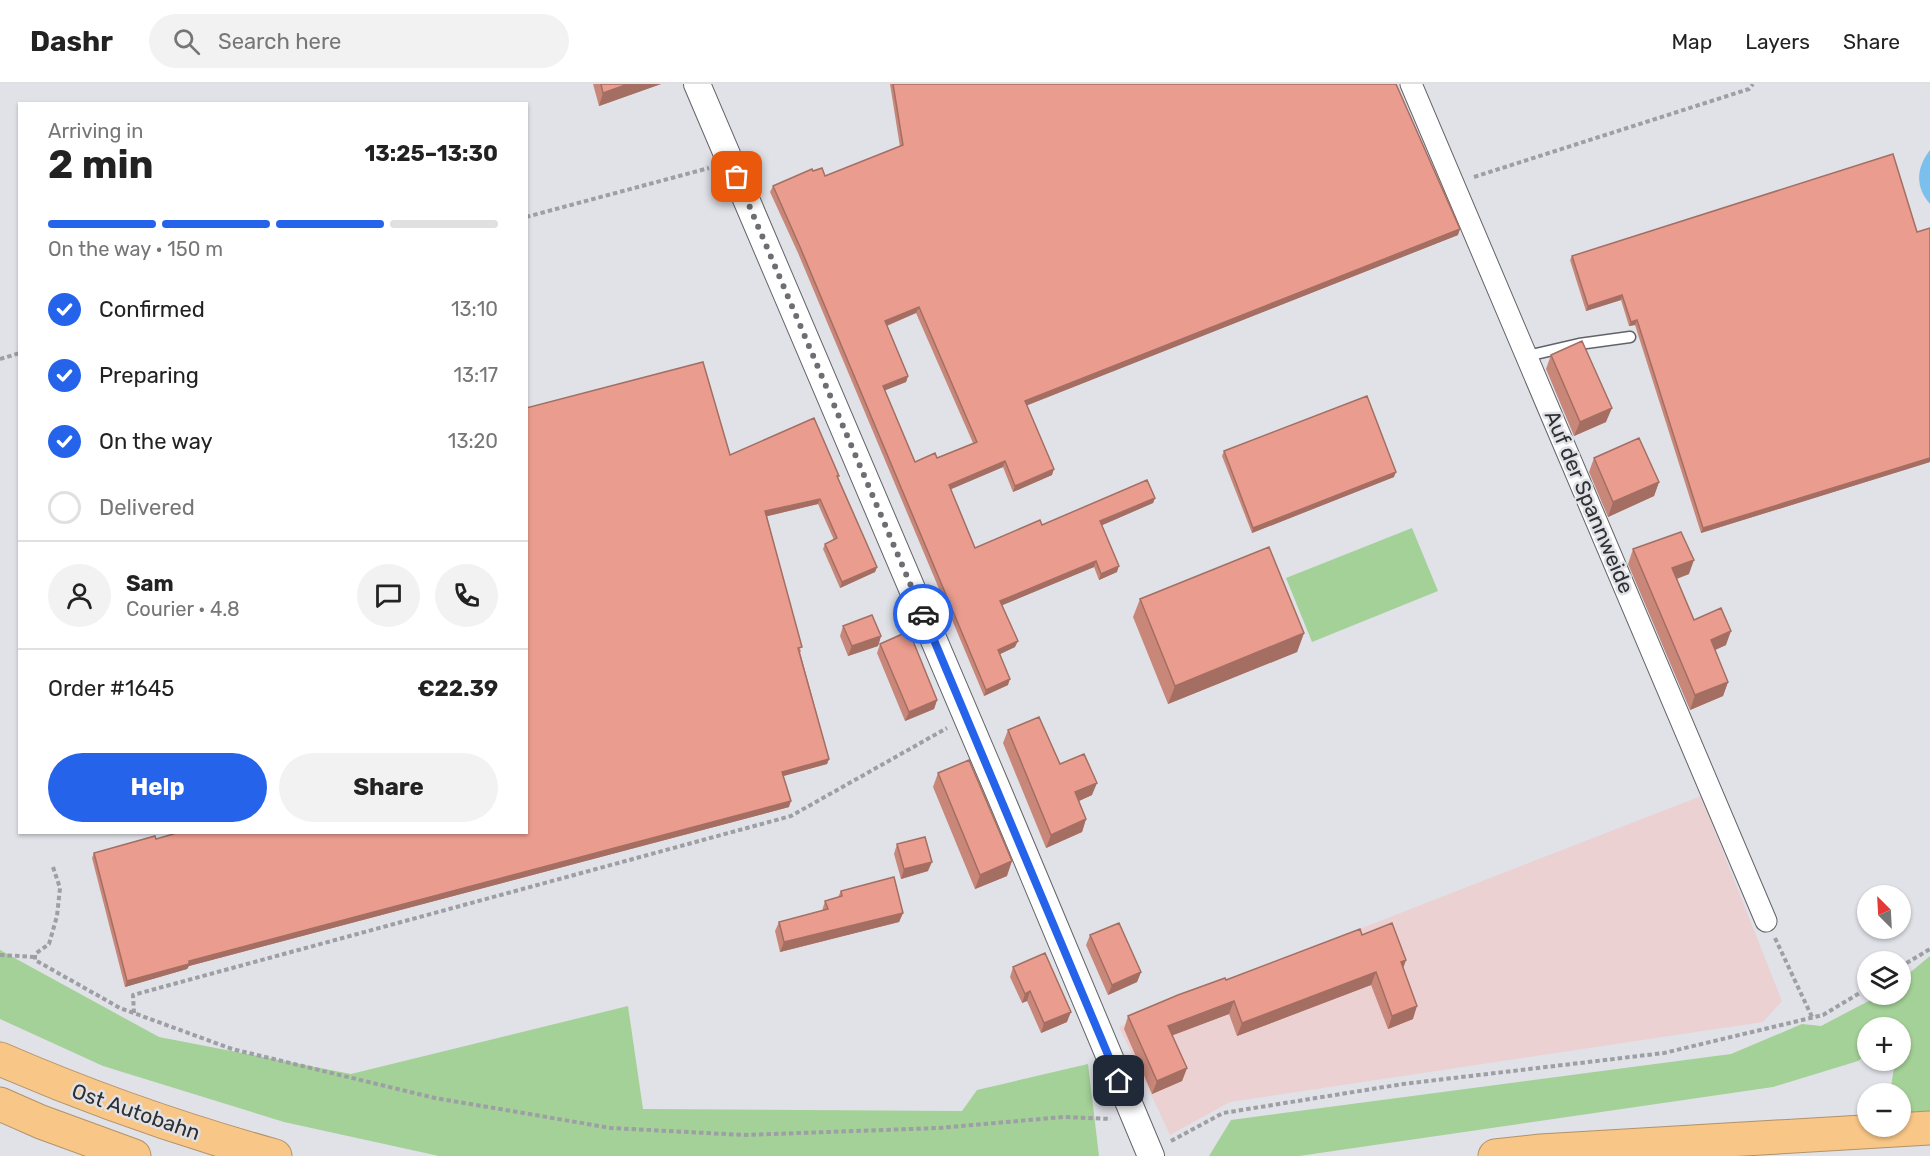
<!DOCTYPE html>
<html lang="en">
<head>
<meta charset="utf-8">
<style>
	:root { --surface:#fff; --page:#f2f2f2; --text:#222; --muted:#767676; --line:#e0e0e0; --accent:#2563eb }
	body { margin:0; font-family:Rubik,sans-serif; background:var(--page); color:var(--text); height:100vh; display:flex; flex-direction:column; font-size:22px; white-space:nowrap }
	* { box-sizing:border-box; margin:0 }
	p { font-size:20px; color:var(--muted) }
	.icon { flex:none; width:33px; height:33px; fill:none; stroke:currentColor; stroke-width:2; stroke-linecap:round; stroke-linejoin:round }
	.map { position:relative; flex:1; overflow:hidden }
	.side { position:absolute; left:18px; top:18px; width:510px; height:732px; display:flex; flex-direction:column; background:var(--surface); border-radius:0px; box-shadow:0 2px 4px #0004 }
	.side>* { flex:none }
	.needle { width:39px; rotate:336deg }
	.tools { position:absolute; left:1857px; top:801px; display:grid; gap:12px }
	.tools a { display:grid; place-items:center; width:54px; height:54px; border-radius:50%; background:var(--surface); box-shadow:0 2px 4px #0004; font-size:30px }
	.pin { position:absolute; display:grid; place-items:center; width:51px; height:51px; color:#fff; margin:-26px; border-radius:12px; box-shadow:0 3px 9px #0006 }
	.courier { position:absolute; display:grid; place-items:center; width:60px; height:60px; margin:-30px; border:4px solid #2563eb; border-radius:50%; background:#fff; color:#222; box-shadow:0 2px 8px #0007 }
	.summary em { font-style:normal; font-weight:700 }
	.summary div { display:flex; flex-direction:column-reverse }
	.summary { display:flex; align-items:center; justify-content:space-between; height:102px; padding:0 30px }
	h1 { font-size:39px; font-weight:700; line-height:45px }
	.bar { display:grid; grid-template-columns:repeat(4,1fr); gap:9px 6px; align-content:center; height:72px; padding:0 30px }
	.bar i { height:8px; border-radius:4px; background:var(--line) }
	.bar .active { background:var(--accent) }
	.bar p { grid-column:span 4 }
	.line { display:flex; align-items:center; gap:15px; padding:0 30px; border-top:2px solid var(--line) }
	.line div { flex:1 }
	.round { display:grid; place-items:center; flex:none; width:63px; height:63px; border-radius:32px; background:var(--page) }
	ol { padding:0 30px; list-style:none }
	li { display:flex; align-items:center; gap:18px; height:66px }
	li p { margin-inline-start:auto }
	li .icon { padding:6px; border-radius:50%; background:var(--accent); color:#fff; stroke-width:4 }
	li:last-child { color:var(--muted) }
	li i { width:33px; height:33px; border:3px solid var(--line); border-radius:50% }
	.button { display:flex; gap:12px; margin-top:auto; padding:12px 30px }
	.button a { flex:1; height:69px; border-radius:36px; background:var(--accent); color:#fff; font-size:24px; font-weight:700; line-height:69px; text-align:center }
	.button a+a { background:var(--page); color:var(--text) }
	header { display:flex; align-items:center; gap:36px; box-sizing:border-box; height:84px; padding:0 30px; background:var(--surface); border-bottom:2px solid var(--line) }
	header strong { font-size:28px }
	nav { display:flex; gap:33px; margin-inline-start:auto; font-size:21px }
	.search { width:420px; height:54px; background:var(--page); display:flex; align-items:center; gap:15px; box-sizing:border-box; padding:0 21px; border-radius:33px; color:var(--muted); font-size:22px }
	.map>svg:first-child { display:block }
	.industrial { fill:#ebd1d2 }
	.green { fill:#a3d197 }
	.water { fill:#7bbfec }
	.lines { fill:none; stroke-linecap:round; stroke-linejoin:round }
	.service-casing { stroke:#616368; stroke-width:13 }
	.minor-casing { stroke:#616368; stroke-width:23 }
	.tertiary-casing { stroke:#616368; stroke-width:28 }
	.motorway-casing { stroke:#b29269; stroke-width:35 }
	.path { stroke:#9d9fa4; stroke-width:4; stroke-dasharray:4.5 3; stroke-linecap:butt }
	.service { stroke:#fff; stroke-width:10 }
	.minor { stroke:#fff; stroke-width:21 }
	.tertiary { stroke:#fff; stroke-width:26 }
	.motorway { stroke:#f8c686; stroke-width:33 }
	.wall { fill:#c9877a; fill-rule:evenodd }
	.shaded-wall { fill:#a46e63 }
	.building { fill:#ea9d8e; stroke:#a46e63; stroke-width:1.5; fill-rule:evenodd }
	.done { stroke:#6d6e72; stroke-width:6; stroke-dasharray:0 10.8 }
	.route { stroke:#2563eb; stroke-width:8 }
	.labels { text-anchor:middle; stroke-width:5; stroke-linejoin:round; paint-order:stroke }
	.street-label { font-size:21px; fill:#2f3032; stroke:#e0e2e8 }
</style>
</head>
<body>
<header>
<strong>Dashr</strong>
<div class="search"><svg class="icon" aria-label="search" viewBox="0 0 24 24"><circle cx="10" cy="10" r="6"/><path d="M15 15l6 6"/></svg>Search here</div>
<nav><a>Map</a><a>Layers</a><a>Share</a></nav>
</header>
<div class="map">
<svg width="1930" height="1072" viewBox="0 0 1930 1072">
	<rect width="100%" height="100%" fill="#e0e2e8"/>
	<path class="industrial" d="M 1701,712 L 1782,917 L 1763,938 L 1230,1018 L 1170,1051 L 1119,943 L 1223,898 Z"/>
	<path class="green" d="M 1412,444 L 1438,507 L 1312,558 L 1286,494 Z
		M 0,866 L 159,953 L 351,990 L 628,922 L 643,1025 L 962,1027 L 977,1006 L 1088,980 L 1099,1072 L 439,1072 L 284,1038 L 103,982 L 0,935 Z
		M 1930,872 L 1930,1031 L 1901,1032 L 1900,1010 L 1890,1009 L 1895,977 L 1900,976 L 1900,944 L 1868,944 L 1867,970 L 1858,977 L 1773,1003 L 1299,1072 L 1209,1072 L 1231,1036 L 1731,970 L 1802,940 L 1821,942 L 1880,911 L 1900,910 L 1901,896 Z"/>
	<path class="water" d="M 1930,66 L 1930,120 C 1915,103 1916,84 1930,66 Z"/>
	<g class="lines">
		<defs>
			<path id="service" d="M 1527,272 L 1579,260 L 1630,253"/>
			<path id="minor" d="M 1411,0 L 1766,837"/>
			<path id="tertiary" d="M 697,0 L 999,709 L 1151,1072"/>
			<path id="motorway" d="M 0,975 C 90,1014 181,1046 275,1072
				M 0,1020 L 41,1038 L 134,1072
				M 1495,1072 L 1541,1067 L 1930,1044"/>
		</defs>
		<use href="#service" class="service-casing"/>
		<use href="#minor" class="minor-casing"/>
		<use href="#tertiary" class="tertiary-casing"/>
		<use href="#motorway" class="motorway-casing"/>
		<path class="path" d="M 1474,93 L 1749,5 L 1753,0
			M 526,133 L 709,84
			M 0,275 L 20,269
			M 53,783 L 60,804 L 57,832 L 49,860 L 35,870 L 35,876 L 120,924 L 232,965 L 435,1014 L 611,1044 L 744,1051 L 939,1044 L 1063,1033 L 1111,1035
			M 1775,854 L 1812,933
			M 0,871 L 35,873
			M 1900,883 L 1930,865
			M 134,929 L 133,911 L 791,732 L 947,644
			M 1171,1057 L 1223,1029 L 1403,1000 L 1664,969 L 1823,931 L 1868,904"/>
		<use href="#service" class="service"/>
		<use href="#minor" class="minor"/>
		<use href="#tertiary" class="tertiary"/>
		<use href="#motorway" class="motorway"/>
	</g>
	<path class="wall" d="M 593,0 L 661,0 L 599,22 Z
		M 890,0 L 1396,0 L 1458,151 L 1027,321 L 1052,391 L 1013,408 L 1003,383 L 950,405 L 975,464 L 1042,441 L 1155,414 L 1153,419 L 1102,441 L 1117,488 L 1099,496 L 1094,483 L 1002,521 L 1015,563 L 1000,570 L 1008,601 L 984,612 L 798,169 L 770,108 L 773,102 L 813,87 L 825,92 L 900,63 ZM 916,229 L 973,359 L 937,374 L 915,378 L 885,306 L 906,298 L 908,292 L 887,242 Z
		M 1930,144 L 1930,378 L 1701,449 L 1635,241 L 1629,242 L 1621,216 L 1586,227 L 1570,176 L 1572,172 L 1917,148 Z
		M 1551,271 L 1606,338 L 1574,352 L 1546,285 Z
		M 1224,367 L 1394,393 L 1252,449 L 1222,372 Z
		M 730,371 L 838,394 L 877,483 L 875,488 L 840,504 L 823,465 L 825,460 L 834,456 L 818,420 L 767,432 L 801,568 L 800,568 L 829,675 L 827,680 L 783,692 L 789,723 L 189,882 L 187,885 L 125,903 L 92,774 L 94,769 L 156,755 L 526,748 Z
		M 1594,374 L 1659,398 L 1654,412 L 1608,433 L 1589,388 Z
		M 1633,465 L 1689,490 L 1677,495 L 1694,536 L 1726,561 L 1715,566 L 1728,598 L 1723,612 L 1690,626 L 1628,480 Z
		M 1140,515 L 1304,549 L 1297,568 L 1168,620 L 1133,533 Z
		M 843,542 L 881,552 L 878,562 L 848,572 L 840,552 Z
		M 880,560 L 937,616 L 934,625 L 905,637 L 877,569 Z
		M 1008,646 L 1060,680 L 1092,711 L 1079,717 L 1086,735 L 1082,748 L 1046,764 L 1003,659 Z
		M 938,689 L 1007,792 L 975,805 L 933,703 Z
		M 897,760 L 928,787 L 901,795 L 894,770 Z
		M 841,807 L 903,829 L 899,838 L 780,868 L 775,847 L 779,838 L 822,827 L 825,817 L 838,813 Z
		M 1090,851 L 1141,888 L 1137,898 L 1108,911 L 1086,861 Z
		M 1362,851 L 1406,876 L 1403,885 L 1413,935 L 1388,945 L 1371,901 L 1237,952 L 1229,930 L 1172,951 L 1187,984 L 1182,997 L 1152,1010 L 1124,945 L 1128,932 L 1226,896 Z
		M 1013,883 L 1067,938 L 1041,949 L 1027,917 L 1022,919 L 1010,893 Z"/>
	<path class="shaded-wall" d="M 628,0 L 661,0 L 599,22 L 603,9 Z
		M 1460,145 L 1458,151 L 1023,323 L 1025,317 Z
		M 1622,211 L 1621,216 L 1586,227 L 1588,222 Z
		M 919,223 L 916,229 L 883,243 L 885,237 Z
		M 1637,236 L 1635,241 L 1629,242 L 1631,238 Z
		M 908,292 L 906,298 L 881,308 L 883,302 Z
		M 1612,324 L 1606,338 L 1574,352 L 1580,338 Z
		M 1930,374 L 1930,378 L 1701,449 L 1703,444 Z
		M 1005,377 L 1003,383 L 947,407 L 949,401 Z
		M 1054,385 L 1052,391 L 1013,408 L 1015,402 Z
		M 1396,388 L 1394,393 L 1252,449 L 1253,444 Z
		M 1659,398 L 1654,412 L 1608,433 L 1613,418 Z
		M 1155,414 L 1153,419 L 1098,443 L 1100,437 Z
		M 820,415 L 818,420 L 764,433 L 765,427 Z
		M 1694,476 L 1689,490 L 1667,498 L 1672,484 Z
		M 1096,477 L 1094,483 L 998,523 L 1000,517 Z
		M 1119,482 L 1117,488 L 1099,496 L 1101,490 Z
		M 877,483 L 875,488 L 840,504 L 842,498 Z
		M 1731,547 L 1726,561 L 1706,570 L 1711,556 Z
		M 1304,549 L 1297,568 L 1168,620 L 1175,602 Z
		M 881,552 L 878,562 L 848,572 L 852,562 Z
		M 1018,557 L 1015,563 L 996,572 L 998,566 Z
		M 1010,595 L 1008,601 L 984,612 L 986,606 Z
		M 1728,598 L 1723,612 L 1690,626 L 1695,611 Z
		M 937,616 L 934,625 L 905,637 L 909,628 Z
		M 829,675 L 827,680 L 780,693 L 782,688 Z
		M 1097,699 L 1092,711 L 1070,721 L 1075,708 Z
		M 791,717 L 789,723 L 189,882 L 187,885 L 125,903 L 127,897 L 189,877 Z
		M 1086,735 L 1082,748 L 1046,764 L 1051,751 Z
		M 1012,777 L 1007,792 L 975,805 L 980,791 Z
		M 932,778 L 928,787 L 901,795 L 904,785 Z
		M 903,829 L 899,838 L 780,868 L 784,858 Z
		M 1406,876 L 1401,889 L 1401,878 Z
		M 1141,888 L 1137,898 L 1108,911 L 1112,901 Z
		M 1376,888 L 1371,901 L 1237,952 L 1242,939 Z
		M 1030,907 L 1027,917 L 1022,919 L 1025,910 Z
		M 1234,917 L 1229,930 L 1163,955 L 1168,942 Z
		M 1417,922 L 1413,935 L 1388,945 L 1392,932 Z
		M 1071,928 L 1067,938 L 1041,949 L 1044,939 Z
		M 1187,984 L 1182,997 L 1152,1010 L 1157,997 Z"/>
	<path class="building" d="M 601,0 L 628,0 L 603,9 Z
		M 893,0 L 1396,0 L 1460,145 L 1025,317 L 1054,385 L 1015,402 L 1005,377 L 949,401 L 975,464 L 1040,436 L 1042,441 L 1147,396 L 1155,414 L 1100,437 L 1119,482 L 1101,490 L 1096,477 L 1000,517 L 1018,557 L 998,566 L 1010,595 L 986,606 L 800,163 L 773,102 L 812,85 L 813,87 L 822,84 L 825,92 L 903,61 ZM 919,223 L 977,358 L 937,374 L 935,369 L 915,378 L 883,302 L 908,292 L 885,237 Z
		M 1893,70 L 1917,148 L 1930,144 L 1930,374 L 1703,444 L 1637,236 L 1631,238 L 1622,211 L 1588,222 L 1572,172 Z
		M 1582,257 L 1612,324 L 1580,338 L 1551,271 Z
		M 703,278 L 730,371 L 814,334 L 839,392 L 837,392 L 877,483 L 842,498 L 825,460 L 837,454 L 820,415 L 765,427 L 802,563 L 798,564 L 829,675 L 782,688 L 791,717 L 189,877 L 189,880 L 127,897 L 94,769 L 155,752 L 156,755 L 180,748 L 526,748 L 526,324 Z
		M 1367,312 L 1396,388 L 1253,444 L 1224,367 Z
		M 1639,354 L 1659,398 L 1613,418 L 1594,374 Z
		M 1681,448 L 1694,476 L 1672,484 L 1694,536 L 1721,524 L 1731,547 L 1711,556 L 1728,598 L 1695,611 L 1633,465 Z
		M 1269,463 L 1304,549 L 1175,602 L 1140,515 Z
		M 872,531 L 881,552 L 852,562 L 843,542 Z
		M 909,547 L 937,616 L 909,628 L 880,560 Z
		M 1039,633 L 1060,680 L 1084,670 L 1097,699 L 1075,708 L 1086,735 L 1051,751 L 1008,646 Z
		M 969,676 L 1012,777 L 980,791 L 938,689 Z
		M 925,753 L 932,778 L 904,785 L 897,760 Z
		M 894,793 L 903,829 L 784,858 L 779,838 L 828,825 L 825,817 L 842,812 L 841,807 Z
		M 1119,839 L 1141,888 L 1112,901 L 1090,851 Z
		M 1392,839 L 1406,876 L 1401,878 L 1417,922 L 1392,932 L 1376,888 L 1242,939 L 1234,917 L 1168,942 L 1187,984 L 1157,997 L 1128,932 L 1178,911 L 1225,894 L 1226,896 L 1360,845 L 1362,851 Z
		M 1045,869 L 1071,928 L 1044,939 L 1030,907 L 1025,910 L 1013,883 Z"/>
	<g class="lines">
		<path class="done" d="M 737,93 L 923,530"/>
		<path class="route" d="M 923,530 L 1119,997"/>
	</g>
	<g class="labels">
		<g class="street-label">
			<text transform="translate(1589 418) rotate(67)" y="7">Auf der Spannweide</text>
			<text transform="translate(136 1028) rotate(19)" y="7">Ost Autobahn</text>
		</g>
	</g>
</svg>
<div class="tools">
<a><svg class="needle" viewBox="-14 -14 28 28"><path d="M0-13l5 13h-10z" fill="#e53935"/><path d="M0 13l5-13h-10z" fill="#767676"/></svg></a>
<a><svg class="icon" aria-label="layers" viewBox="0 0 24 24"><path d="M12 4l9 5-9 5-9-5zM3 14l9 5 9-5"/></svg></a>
<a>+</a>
<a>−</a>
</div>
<div class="pin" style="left:737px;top:93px;background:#ea580c"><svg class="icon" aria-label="bag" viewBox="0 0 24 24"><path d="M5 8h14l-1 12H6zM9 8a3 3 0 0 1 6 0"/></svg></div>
<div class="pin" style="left:1119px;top:997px;background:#1f2937"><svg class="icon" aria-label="home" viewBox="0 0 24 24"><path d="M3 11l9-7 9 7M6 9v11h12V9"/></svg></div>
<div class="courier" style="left:923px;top:530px"><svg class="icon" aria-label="car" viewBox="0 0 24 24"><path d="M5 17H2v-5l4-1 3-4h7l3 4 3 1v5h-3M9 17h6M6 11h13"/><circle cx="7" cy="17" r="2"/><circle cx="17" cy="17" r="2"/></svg></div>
<section class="side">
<div class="summary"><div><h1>2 min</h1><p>Arriving in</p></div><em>13:25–13:30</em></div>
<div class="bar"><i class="active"></i><i class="active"></i><i class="active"></i><i></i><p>On the way · 150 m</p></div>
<ol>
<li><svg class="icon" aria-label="check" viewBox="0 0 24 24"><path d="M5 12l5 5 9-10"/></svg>Confirmed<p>13:10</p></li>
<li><svg class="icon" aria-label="check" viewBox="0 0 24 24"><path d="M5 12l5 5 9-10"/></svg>Preparing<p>13:17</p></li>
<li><svg class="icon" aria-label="check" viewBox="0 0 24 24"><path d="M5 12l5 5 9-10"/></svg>On the way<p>13:20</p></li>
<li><i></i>Delivered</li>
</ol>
<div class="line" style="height:108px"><a class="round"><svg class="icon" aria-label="person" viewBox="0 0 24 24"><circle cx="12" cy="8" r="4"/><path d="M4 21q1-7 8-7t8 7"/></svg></a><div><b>Sam</b><p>Courier · 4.8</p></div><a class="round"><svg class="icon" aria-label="chat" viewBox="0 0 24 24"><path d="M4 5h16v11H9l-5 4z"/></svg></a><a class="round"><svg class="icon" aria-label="phone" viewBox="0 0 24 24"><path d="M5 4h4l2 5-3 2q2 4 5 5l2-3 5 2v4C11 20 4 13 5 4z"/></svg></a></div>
<div class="line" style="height:78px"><div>Order #1645</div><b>€22.39</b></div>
<div class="button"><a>Help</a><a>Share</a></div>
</section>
</div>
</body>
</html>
